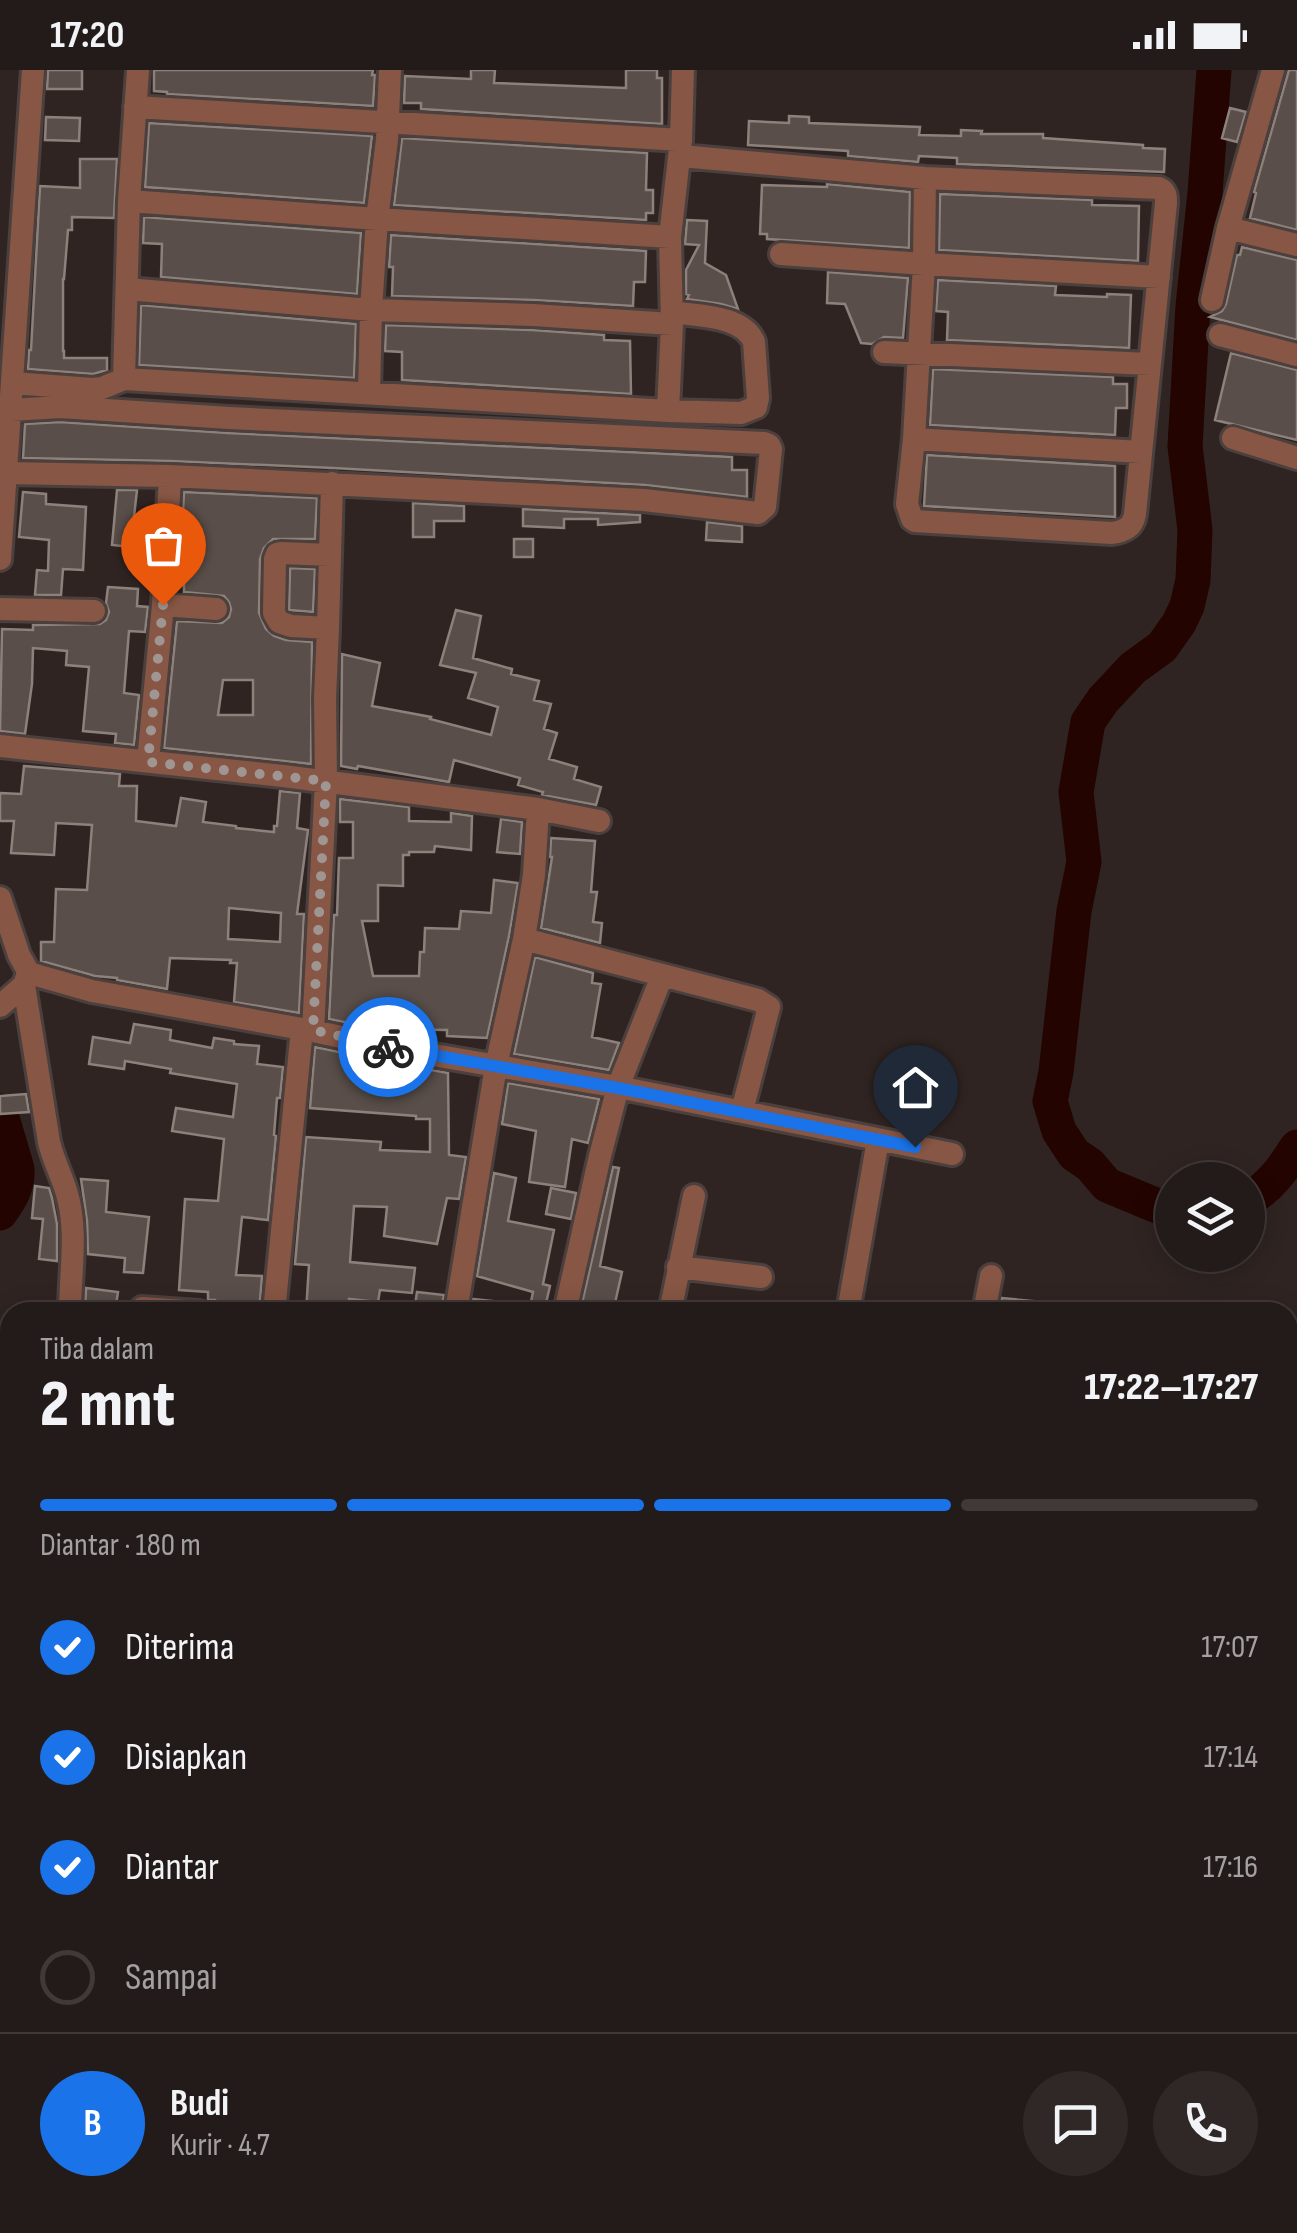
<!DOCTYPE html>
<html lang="id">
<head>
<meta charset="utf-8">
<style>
	:root { --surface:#231b19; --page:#2f2826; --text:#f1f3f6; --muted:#a3a1a2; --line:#403938; --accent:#1a73e8 }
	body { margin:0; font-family:"Sofia Sans Condensed",sans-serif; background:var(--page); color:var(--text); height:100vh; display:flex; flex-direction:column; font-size:38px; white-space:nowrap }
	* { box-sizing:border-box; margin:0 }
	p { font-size:32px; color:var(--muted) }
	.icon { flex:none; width:55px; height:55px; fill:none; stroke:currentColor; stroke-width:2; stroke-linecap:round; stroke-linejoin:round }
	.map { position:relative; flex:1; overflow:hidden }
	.details { position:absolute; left:0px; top:1232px; width:1298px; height:932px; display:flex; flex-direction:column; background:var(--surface); border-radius:30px 30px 0 0; box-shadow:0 5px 25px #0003,0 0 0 2px var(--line) }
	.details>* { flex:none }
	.controls { position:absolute; left:1155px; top:1092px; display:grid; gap:20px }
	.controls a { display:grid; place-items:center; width:110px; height:110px; border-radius:50%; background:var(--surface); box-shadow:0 5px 25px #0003,0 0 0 2px var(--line); font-size:50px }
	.pin { position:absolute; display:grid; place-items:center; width:85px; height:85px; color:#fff; margin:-102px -42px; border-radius:50% 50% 50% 0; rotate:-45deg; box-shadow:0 0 10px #0007 }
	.pin .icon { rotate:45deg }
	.courier { position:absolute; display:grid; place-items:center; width:100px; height:100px; margin:-50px; border:8px solid #1a73e8; border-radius:50%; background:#fff; color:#222; box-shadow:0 2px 12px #0007 }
	.head em { font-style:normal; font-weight:800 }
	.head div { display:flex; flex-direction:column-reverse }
	.head { display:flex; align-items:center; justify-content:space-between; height:170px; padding:0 40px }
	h1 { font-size:65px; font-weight:800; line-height:75px }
	.bar { display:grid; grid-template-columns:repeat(4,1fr); gap:15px 10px; align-content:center; height:120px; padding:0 40px }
	.bar i { height:12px; border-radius:8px; background:var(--line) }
	.bar .selected { background:var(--accent) }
	.bar p { grid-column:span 4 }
	.line { display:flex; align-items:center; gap:25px; padding:0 40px; border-top:2px solid var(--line) }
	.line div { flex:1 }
	.round { display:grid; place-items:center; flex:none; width:105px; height:105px; border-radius:52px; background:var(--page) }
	ol { padding:0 40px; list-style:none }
	li { display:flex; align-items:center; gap:30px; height:110px }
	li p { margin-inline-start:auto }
	li .icon { padding:10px; border-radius:50%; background:var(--accent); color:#fff; stroke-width:4 }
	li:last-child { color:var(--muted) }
	li i { width:55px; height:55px; border:5px solid var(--line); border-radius:50% }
	.status { display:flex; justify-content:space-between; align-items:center; height:70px; padding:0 50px; background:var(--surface); direction:ltr }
	.status svg { height:28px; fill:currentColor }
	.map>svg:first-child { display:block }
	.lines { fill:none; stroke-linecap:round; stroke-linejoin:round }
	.river { stroke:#230400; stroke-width:35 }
	.building { fill:#594e49; stroke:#8d817c; stroke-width:2.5; fill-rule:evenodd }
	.minor-casing { stroke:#4b403d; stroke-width:28 }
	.minor { stroke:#875644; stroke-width:22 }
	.done { stroke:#9f9693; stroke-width:10; stroke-dasharray:0 18 }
	.route { stroke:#1a73e8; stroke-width:12 }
</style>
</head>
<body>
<div class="status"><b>17:20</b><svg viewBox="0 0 49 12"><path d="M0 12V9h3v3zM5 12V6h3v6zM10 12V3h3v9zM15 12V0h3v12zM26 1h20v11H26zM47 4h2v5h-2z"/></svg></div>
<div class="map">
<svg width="1297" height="2163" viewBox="0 0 1297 2163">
	<rect width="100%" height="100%" fill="#2f2421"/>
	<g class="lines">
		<path class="river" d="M 0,1041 L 17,1099 C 18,1117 10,1129 0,1143
			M 1248,1130 C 1270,1117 1283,1099 1297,1077
			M 1172,1142 L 1107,1115 L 1090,1095 L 1074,1084 L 1059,1061 L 1050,1031 L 1056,1002 L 1074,841 L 1084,792 L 1076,722 L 1088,652 L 1103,630 L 1133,598 L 1162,577 L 1179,553 L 1187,536 L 1193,510 L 1195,460 L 1185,376 L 1193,236 L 1205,123 L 1214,0
			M 0,1303 L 10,1320
			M 843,2155 L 858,2163"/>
	</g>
	<path class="building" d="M 48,0 L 82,0 L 82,19 L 47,19 Z
		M 154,0 L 373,0 L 372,5 L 375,5 L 373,36 L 167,24 L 167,22 L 154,21 Z
		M 471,0 L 495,0 L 494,13 L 626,18 L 626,0 L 657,0 L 657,8 L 662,8 L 662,54 L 421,39 L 421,33 L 404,33 L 405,6 L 471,9 Z
		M 1289,0 L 1297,0 L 1297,160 L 1250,148 L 1256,123 L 1254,122 Z
		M 1230,38 L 1246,42 L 1237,72 L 1222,68 Z
		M 789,46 L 809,47 L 809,53 L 920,57 L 919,65 L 961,66 L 961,60 L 982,61 L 981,64 L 1043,64 L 1043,68 L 1143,75 L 1143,78 L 1165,79 L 1164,102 L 957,94 L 957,88 L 919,86 L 918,92 L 848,86 L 848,81 L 748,75 L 749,51 L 789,53 Z
		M 46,47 L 80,48 L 79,71 L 45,70 Z
		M 149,53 L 372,66 L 364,133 L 145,117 Z
		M 402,68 L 647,83 L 646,120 L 653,120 L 653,143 L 646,143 L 646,150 L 394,135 Z
		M 80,89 L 117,89 L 114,148 L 72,147 L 72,160 L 68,160 L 64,209 L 63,209 L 63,281 L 64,281 L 64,288 L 107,288 L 107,300 L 93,304 L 28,299 L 29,280 L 31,280 L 40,116 L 80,118 Z
		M 827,114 L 910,122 L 909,178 L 767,169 L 767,164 L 760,164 L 762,115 L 827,117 Z
		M 940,124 L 1092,130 L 1092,135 L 1139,136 L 1138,191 L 939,180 Z
		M 144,147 L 361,163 L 357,224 L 161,207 L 162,174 L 143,173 Z
		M 687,150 L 707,151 L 705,193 L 726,205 L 738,239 L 721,234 L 687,229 L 689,225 L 686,224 L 686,200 L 699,175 L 685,174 Z
		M 391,165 L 646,181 L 645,212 L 634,212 L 633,236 L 534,230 L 392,226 L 393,197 L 389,197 Z
		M 1242,177 L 1297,190 L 1297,270 L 1210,247 L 1222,241 L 1226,234 L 1237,185 L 1240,185 Z
		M 828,202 L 908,208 L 903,268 L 884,267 L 872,274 L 861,273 L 845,234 L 827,233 Z
		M 938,210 L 1056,216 L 1055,225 L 1107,227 L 1107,224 L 1131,225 L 1129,278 L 947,270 L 948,242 L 936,241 Z
		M 141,235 L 356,254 L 354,308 L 139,295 Z
		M 386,255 L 532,260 L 604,265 L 604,270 L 630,271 L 631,324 L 402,310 L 402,282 L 385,281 Z
		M 1231,283 L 1297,300 L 1297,370 L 1215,350 Z
		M 933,299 L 1113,307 L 1113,314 L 1127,314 L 1127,338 L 1116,338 L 1115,365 L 930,355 Z
		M 60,352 L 228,363 L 732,387 L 732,400 L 747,400 L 747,427 L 645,415 L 333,398 L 170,391 L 23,388 L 25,354 Z
		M 927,385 L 1115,396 L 1115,447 L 924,436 Z
		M 117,420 L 137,420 L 134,447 L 153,449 L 151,479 L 112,475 Z
		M 23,422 L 46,424 L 46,434 L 86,437 L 83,500 L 63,499 L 61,525 L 35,525 L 37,500 L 48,501 L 49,470 L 19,467 Z
		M 184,422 L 317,428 L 315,469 L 273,469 L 264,478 L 260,489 L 259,543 L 266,559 L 274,566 L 286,570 L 312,572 L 311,694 L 164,678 L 177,551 L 222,553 L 229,547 L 231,539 L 229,532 L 224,526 L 184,522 L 184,502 L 180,502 ZM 223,610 L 253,610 L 253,645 L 218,645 Z
		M 413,433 L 464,436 L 464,451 L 434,451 L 434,467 L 413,467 Z
		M 523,439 L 640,445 L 640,452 L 598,455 L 598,449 L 564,449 L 564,458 L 523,456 Z
		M 707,452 L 742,456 L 742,472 L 706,470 Z
		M 514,469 L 533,469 L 533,487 L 514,487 Z
		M 290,498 L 315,499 L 313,542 L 289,540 Z
		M 108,517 L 138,519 L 137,536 L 148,537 L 145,562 L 129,561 L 124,623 L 139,625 L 134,675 L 115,673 L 116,664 L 83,661 L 89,597 L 66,595 L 67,581 L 33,578 L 32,614 L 25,664 L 0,661 L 2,559 L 33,560 L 33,555 L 100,554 L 106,550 L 109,542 L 106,533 Z
		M 456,540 L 481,546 L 473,588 L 512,599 L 511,604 L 539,611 L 534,630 L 551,634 L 544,659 L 557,663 L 549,689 L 577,697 L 574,709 L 601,717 L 596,735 L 542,725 L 543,722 L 518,715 L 520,708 L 454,690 L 449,712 L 358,696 L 357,699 L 341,696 L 342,584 L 380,593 L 372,636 L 431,647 L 430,649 L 491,665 L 498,637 L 468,628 L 476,603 L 440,595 Z
		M 24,696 L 120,704 L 119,716 L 137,716 L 136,751 L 176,756 L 181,728 L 206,732 L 203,752 L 236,756 L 236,758 L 274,762 L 274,756 L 277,756 L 280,721 L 300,723 L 297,758 L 308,760 L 297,844 L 304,844 L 299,943 L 234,932 L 237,893 L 230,893 L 231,890 L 170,888 L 167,919 L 117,910 L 117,908 L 95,906 L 41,891 L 41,872 L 54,872 L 56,819 L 87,820 L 92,755 L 56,753 L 54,785 L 11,783 L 14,751 L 0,751 L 0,723 L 21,724 ZM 229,838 L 281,843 L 280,872 L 228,869 Z
		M 340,729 L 409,737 L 409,751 L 451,752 L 451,743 L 472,746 L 471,780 L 435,776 L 434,782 L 409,782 L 409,785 L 403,785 L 403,816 L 378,815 L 378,851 L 362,851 L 373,906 L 419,906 L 420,882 L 424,882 L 425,858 L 459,859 L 461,841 L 491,843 L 494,810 L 518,813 L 509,866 L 487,968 L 447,966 L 447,960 L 392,959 L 392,962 L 329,949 L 334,845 L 337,845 L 339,788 L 353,788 L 353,752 L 340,752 Z
		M 501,749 L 522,752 L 520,784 L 497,782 Z
		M 551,768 L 595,771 L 591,822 L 597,822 L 593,852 L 602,853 L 600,873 L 541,858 L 552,787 L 550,787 Z
		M 535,887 L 593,903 L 592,913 L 601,914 L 592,967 L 619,973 L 609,1000 L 514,984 Z
		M 134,954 L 171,960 L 170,970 L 212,978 L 214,968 L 234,971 L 234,974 L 259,976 L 257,994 L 283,997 L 280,1028 L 277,1028 L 274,1065 L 276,1066 L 268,1150 L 242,1147 L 236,1205 L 262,1206 L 259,1242 L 215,1242 L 215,1230 L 208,1230 L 208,1222 L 179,1220 L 185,1129 L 218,1131 L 224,1069 L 172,1061 L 176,1038 L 233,1047 L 237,1014 L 170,1003 L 171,999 L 125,991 L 124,999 L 89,994 L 93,967 L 130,973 Z
		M 315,977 L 388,992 L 388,997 L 415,997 L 448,1003 L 449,1085 L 466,1087 L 459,1129 L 447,1128 L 437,1174 L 384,1166 L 387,1137 L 354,1136 L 350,1192 L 415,1198 L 412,1223 L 380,1220 L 378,1232 L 349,1229 L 348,1242 L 306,1242 L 309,1195 L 295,1194 L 306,1067 L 381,1072 L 380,1080 L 430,1082 L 430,1049 L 416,1049 L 416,1046 L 310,1038 Z
		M 508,1013 L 599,1029 L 588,1073 L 572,1069 L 565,1117 L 529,1112 L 536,1061 L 502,1054 Z
		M 26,1024 L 29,1042 L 0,1044 L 0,1026 Z
		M 613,1097 L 619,1098 L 600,1196 L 622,1202 L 613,1242 L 580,1242 Z
		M 494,1103 L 516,1108 L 508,1151 L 554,1160 L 543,1214 L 550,1216 L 544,1242 L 529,1242 L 533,1222 L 477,1206 Z
		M 81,1109 L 108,1111 L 106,1142 L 149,1147 L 143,1203 L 124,1202 L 125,1188 L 88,1184 L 87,1151 Z
		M 35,1116 L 49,1118 L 52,1128 L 57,1154 L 57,1191 L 39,1189 L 43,1149 L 32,1148 Z
		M 551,1118 L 576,1123 L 571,1149 L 546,1144 Z
		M 86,1218 L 118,1222 L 115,1242 L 85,1242 Z
		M 417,1222 L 444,1225 L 441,1242 L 414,1242 Z
		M 1002,1228 L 1042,1232 L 1042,1242 L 999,1242 Z
		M 473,1229 L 503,1232 L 502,1242 L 471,1242 Z"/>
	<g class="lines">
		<defs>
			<path id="minor" d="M 1273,0 L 1228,158 L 1297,175
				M 135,37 L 681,70 L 683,0
				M 681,86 L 925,108 L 1159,118 C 1166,121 1166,126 1166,133 L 1135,444 C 1133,457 1125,461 1112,463 L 915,451 L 912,449 L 907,434 L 914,369 L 924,194 L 781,184
				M 925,108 L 924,194 L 1159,207
				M 129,131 L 377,149 L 670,167
				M 127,219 L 371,240 L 533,245 L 672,254
				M 1212,230 L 1228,158
				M 1220,265 L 1297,285
				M 884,282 L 1150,294
				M 124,309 L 668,341 L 672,254 L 670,167 L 681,70
				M 13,313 L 93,319 L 102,318 L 124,309 L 129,131 L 138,0
				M 369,322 L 371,240 L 377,149 L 387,70 L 390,0
				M 668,341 L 741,343 L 756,337 L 758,328 L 754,272 C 743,245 698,246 672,242
				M 1233,368 L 1297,388
				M 914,369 L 1141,382
				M 7,403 L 170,406 L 644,430 L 758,443 L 765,437 L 771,379 L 769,375 L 764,373 L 229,348 L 60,337 L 11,340
				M 0,489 L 33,0
				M 163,535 L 216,539
				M 0,539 L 94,541
				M 328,558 L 332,413
				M 0,676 L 283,706 L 538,739 L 534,805 L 524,869 L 496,996 L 456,1242
				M 148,691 L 163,535 L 170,406
				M 538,739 L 599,751
				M 0,828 L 19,885 L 29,903
				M 524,869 L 758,930 L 769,937 L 742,1041
				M 29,903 L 92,921 L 313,961 L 393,978 L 618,1017 L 952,1084
				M 24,915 L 49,1072 C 53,1090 62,1106 67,1124 C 78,1161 70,1204 70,1242
				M 0,936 L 24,915 L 27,906
				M 313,961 L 326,711 L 325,628 L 328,558 L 291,556 L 279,552 L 274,543 L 275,489 L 277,484 L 281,483 L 330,485
				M 678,1197 L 761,1207
				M 142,1238 L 199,1242
				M 274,1242 L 302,959
				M 565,1242 L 600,1086 L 618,1017 L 662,906
				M 670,1242 L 694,1126
				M 848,1242 L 878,1070
				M 984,1242 L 991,1206
				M 1288,1582 L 1293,1592 L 1288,1619
				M 0,1705 L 10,1702
				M 0,1743 L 10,1740
				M 0,1838 L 10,1855
				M 1288,1965 L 1297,1966
				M 0,2068 L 10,2036
				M 317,2155 L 325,2163
				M 647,2155 L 662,2163
				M 105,2163 L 108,2155
				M 204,2163 L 208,2155
				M 372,2163 L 377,2155
				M 493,2163 L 498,2155
				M 1222,2163 L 1226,2155"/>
		</defs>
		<use href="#minor" class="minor-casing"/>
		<use href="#minor" class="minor"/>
	</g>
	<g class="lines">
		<path class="done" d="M 163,535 L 148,692 L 326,711 L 313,960 L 388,977"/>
		<path class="route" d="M 388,977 L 618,1018 L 915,1077"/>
	</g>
</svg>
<div class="controls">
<a><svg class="icon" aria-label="layers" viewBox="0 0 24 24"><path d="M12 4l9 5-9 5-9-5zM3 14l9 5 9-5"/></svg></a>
</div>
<div class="pin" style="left:163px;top:535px;background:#ea580c"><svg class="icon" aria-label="bag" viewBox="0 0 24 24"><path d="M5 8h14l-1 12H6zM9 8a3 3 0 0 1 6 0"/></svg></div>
<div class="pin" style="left:915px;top:1077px;background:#1f2937"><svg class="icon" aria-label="home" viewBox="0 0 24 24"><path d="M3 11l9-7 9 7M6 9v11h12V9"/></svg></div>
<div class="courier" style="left:388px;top:977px"><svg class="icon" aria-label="bike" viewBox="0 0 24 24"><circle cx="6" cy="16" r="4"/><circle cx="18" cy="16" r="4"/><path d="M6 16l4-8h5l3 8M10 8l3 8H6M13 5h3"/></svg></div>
<section class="details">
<div class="head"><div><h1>2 mnt</h1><p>Tiba dalam</p></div><em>17:22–17:27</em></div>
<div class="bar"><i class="selected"></i><i class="selected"></i><i class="selected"></i><i></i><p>Diantar · 180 m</p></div>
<ol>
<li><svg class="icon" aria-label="check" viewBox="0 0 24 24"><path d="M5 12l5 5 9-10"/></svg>Diterima<p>17:07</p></li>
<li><svg class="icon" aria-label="check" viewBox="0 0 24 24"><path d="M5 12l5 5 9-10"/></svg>Disiapkan<p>17:14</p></li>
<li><svg class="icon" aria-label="check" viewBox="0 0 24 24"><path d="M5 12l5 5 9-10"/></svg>Diantar<p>17:16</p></li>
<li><i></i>Sampai</li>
</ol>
<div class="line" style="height:180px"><b class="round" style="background:var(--accent);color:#fff">B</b><div><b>Budi</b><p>Kurir · 4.7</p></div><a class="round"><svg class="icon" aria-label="chat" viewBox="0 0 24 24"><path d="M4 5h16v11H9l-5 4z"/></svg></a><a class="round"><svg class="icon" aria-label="phone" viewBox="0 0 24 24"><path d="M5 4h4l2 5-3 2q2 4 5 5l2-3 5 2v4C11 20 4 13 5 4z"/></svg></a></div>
</section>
</div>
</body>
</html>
